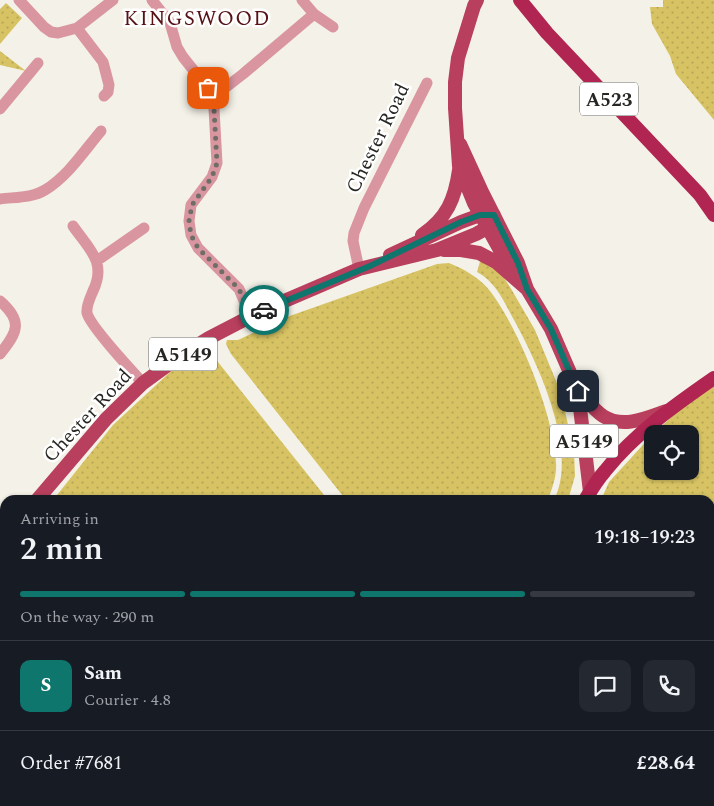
<!DOCTYPE html>
<html lang="en">
<head>
<meta charset="utf-8">
<style>
	:root { --surface:#171b24; --page:#242831; --text:#f1f3f6; --muted:#9ea1a6; --line:#363941; --accent:#0f766e }
	body { margin:0; font-family:Spectral,serif; background:var(--page); color:var(--text); height:100vh; display:flex; flex-direction:column; font-size:19px; white-space:nowrap }
	* { box-sizing:border-box; margin:0 }
	p { font-size:16px; color:var(--muted) }
	.icon { flex:none; width:28px; height:28px; fill:none; stroke:currentColor; stroke-width:2; stroke-linecap:round; stroke-linejoin:round }
	.map { position:relative; flex:1; overflow:hidden }
	.sheet { position:absolute; left:0px; top:495px; width:715px; height:311px; display:flex; flex-direction:column; background:var(--surface); border-radius:15px 15px 0 0; box-shadow:0 1px 4px #0004 }
	.sheet>* { flex:none }
	.tools { position:absolute; left:644px; top:425px; display:grid; gap:10px }
	.tools a { display:grid; place-items:center; width:55px; height:55px; border-radius:10px; background:var(--surface); box-shadow:0 1px 4px #0004; font-size:25px }
	.pin { position:absolute; display:grid; place-items:center; width:42px; height:42px; color:#fff; margin:-21px; border-radius:10px; box-shadow:0 2px 8px #0006 }
	.courier { position:absolute; display:grid; place-items:center; width:50px; height:50px; margin:-25px; border:4px solid #0f766e; border-radius:50%; background:#fff; color:#222; box-shadow:0 1px 6px #0007 }
	.head em { font-style:normal; font-weight:600 }
	.head div { display:flex; flex-direction:column-reverse }
	.head { display:flex; align-items:center; justify-content:space-between; height:85px; padding:0 20px }
	h1 { font-size:32px; font-weight:600; line-height:38px }
	.bar { display:grid; grid-template-columns:repeat(4,1fr); gap:8px 5px; align-content:center; height:60px; padding:0 20px }
	.bar i { height:6px; border-radius:4px; background:var(--line) }
	.bar .active { background:var(--accent) }
	.bar p { grid-column:span 4 }
	.line { display:flex; align-items:center; gap:12px; padding:0 20px; border-top:1px solid var(--line) }
	.line div { flex:1 }
	.round { display:grid; place-items:center; flex:none; width:52px; height:52px; border-radius:10px; background:var(--page) }
	.map>svg:first-child { display:block }
	.grass { fill:url(#grass-dots) }
	.forest { fill:url(#forest-crowns) }
	.lines { fill:none; stroke-linecap:round; stroke-linejoin:round }
	.minor { stroke:#da96a0; stroke-width:11 }
	.tertiary { stroke:#da96a0; stroke-width:14 }
	.primary { stroke:#b83f5d; stroke-width:14 }
	.trunk { stroke:#b02551; stroke-width:14 }
	.done { stroke:#6e6d67; stroke-width:5; stroke-dasharray:0 9 }
	.route { stroke:#0f766e; stroke-width:6 }
	.labels { text-anchor:middle; stroke-width:5; stroke-linejoin:round; paint-order:stroke }
	.shield { fill:#fff; stroke:#676764; stroke-width:1 }
	.shield-label { font-size:19px; font-weight:bold; fill:#262622 }
	.street-label { font-size:20px; fill:#262622; stroke:#fff }
	.neighbourhood-label { font-size:21px; letter-spacing:1px; fill:#561214; stroke:#fff }
</style>
</head>
<body>
<div class="map">
<svg width="714" height="806" viewBox="0 0 714 806">
	<defs>
		<pattern id="grass-dots" width="8" height="8" patternUnits="userSpaceOnUse" patternTransform="scale(1.25)"><rect width="8" height="8" fill="#d7c363"/><path d="M2 2h.1M6 6h.1" fill="none" stroke="#b8a756" stroke-width="1.8" stroke-linecap="round"/></pattern>
		<pattern id="forest-crowns" width="20" height="18" patternUnits="userSpaceOnUse" patternTransform="scale(1.25)"><rect width="20" height="18" fill="#c0ab44"/><path d="M2 6a3 3 0 1 1 6 0M12 15a3 3 0 1 1 6 0" fill="none" stroke="#9c8b38"/></pattern>
	</defs>
	<rect width="100%" height="100%" fill="#f4f2e8"/>
	<path class="grass" d="M 663,0 L 714,0 L 714,120 L 676,74 L 670,56 L 652,24 L 650,7 L 663,7 Z
		M 6,3 L 22,18 L 0,44 L 0,9 Z
		M 0,51 L 26,71 L 0,65 Z
		M 481,258 L 500,272 L 510,287 L 535,330 L 561,393 L 574,452 L 575,476 L 568,500 L 554,500 C 579,451 538,364 514,320 C 504,302 496,282 477,272 Z
		M 449,263 C 464,269 480,278 490,291 C 519,329 554,415 556,463 C 557,476 552,488 548,500 L 346,500 L 231,354 L 226,344 L 227,340 L 238,340 L 284,318 L 437,264 Z
		M 203,354 L 214,357 L 328,500 L 53,500 L 113,425 L 169,373 L 190,358 Z
		M 714,385 L 714,505 L 710,507 L 710,500 L 601,500 L 609,482 L 652,435 L 652,471 L 690,471 L 690,434 L 653,434 L 678,411 Z
		M 714,606 L 714,769 L 710,773 L 710,629 L 713,627 C 708,620 710,613 714,606 Z
		M 254,801 L 297,801 L 292,806 L 250,806 Z
		M 353,801 L 403,801 L 398,806 L 348,806 Z
		M 409,801 L 481,801 L 484,806 L 404,806 Z
		M 601,801 L 687,801 L 690,806 L 605,806 Z"/>
	<path class="forest" d="M 481,801 L 533,801 L 535,806 L 484,806 Z"/>
	<g class="lines">
		<path class="minor" d="M 19,0 L 44,27 L 51,32 L 58,33 L 77,28 L 113,0
			M 152,0 L 170,23 L 177,47 L 183,57 L 210,91 L 216,95 L 214,109 L 217,163 L 212,177 L 191,205 L 189,221 L 191,235 L 198,248 L 239,289 L 251,317
			M 314,14 L 333,27
			M 77,28 L 103,62 L 109,85 L 108,92 L 104,96
			M 216,95 L 243,74 L 314,14 L 302,0
			M 0,109 L 38,63
			M 0,199 C 15,197 32,198 45,190 C 68,176 84,151 101,131
			M 73,226 C 89,249 107,262 93,291 C 90,298 86,306 87,313 C 90,326 132,371 143,383
			M 98,260 L 144,228
			M 359,269 L 353,241 L 354,233 L 364,208 L 427,83
			M 0,301 C 23,321 18,332 0,354"/>
		<path class="tertiary" d="M 0,618 L 5,603"/>
		<path class="primary" d="M 477,0 L 474,6 L 458,58 L 455,82 L 455,108 L 459,166 L 474,203 L 505,259 L 511,273
			M 460,144 L 482,192 L 518,263 L 527,289
			M 422,235 C 447,218 455,199 459,170
			M 444,250 L 461,250 L 479,253 L 496,262 L 527,289 L 551,329 L 578,391 L 590,492
			M 390,255 L 461,222 L 480,215 L 488,215
			M 578,391 C 586,399 594,410 603,416 C 623,429 646,418 666,411
			M 37,500 L 106,419 L 143,383 L 180,356 L 209,338 L 261,311 L 359,269 L 437,250 L 476,234 L 487,228 L 494,215
			M 0,530 L 5,527"/>
		<path class="trunk" d="M 520,0 L 547,33 L 700,195 L 714,215
			M 585,500 C 591,490 597,480 605,471 C 634,434 675,405 714,378
			M 710,519 L 714,517
			M 306,806 L 310,801
			M 326,806 L 331,801"/>
	</g>
	<g class="lines">
		<path class="done" d="M 208,88 L 216,95 L 216,97 L 214,109 L 217,163 L 212,177 L 192,205 L 189,221 L 191,235 L 198,248 L 239,289 L 251,317 L 264,310"/>
		<path class="route" d="M 264,310 L 370,266 L 461,222 L 480,215 L 494,215 L 518,263 L 527,289 L 551,329 L 578,391"/>
	</g>
	<g class="labels">
		<g class="shield">
			<rect x="580" y="82.5" width="58" height="33" rx="4"/>
			<rect x="149" y="337.5" width="68" height="33" rx="4"/>
			<rect x="550" y="424.5" width="68" height="33" rx="4"/>
		</g>
		<g class="shield-label">
			<text x="609" y="106">A523</text>
			<text x="183" y="361">A5149</text>
			<text x="584" y="448">A5149</text>
		</g>
		<g class="street-label">
			<text transform="translate(377 138) rotate(-64)" y="7">Chester Road</text>
			<text transform="translate(87 415) rotate(-47)" y="7">Chester Road</text>
		</g>
		<g class="neighbourhood-label">
			<text x="197" y="25">KINGSWOOD</text>
		</g>
	</g>
</svg>
<div class="tools">
<a><svg class="icon" aria-label="locate" viewBox="0 0 24 24"><circle cx="12" cy="12" r="6"/><path d="M12 2v4M12 18v4M2 12h4M18 12h4"/></svg></a>
</div>
<div class="pin" style="left:208px;top:88px;background:#ea580c"><svg class="icon" aria-label="bag" viewBox="0 0 24 24"><path d="M5 8h14l-1 12H6zM9 8a3 3 0 0 1 6 0"/></svg></div>
<div class="pin" style="left:578px;top:391px;background:#1f2937"><svg class="icon" aria-label="home" viewBox="0 0 24 24"><path d="M3 11l9-7 9 7M6 9v11h12V9"/></svg></div>
<div class="courier" style="left:264px;top:310px"><svg class="icon" aria-label="car" viewBox="0 0 24 24"><path d="M5 17H2v-5l4-1 3-4h7l3 4 3 1v5h-3M9 17h6M6 11h13"/><circle cx="7" cy="17" r="2"/><circle cx="17" cy="17" r="2"/></svg></div>
<section class="sheet">
<div class="head"><div><h1>2 min</h1><p>Arriving in</p></div><em>19:18–19:23</em></div>
<div class="bar"><i class="active"></i><i class="active"></i><i class="active"></i><i></i><p>On the way · 290 m</p></div>
<div class="line" style="height:90px"><b class="round" style="background:var(--accent);color:#fff">S</b><div><b>Sam</b><p>Courier · 4.8</p></div><a class="round"><svg class="icon" aria-label="chat" viewBox="0 0 24 24"><path d="M4 5h16v11H9l-5 4z"/></svg></a><a class="round"><svg class="icon" aria-label="phone" viewBox="0 0 24 24"><path d="M5 4h4l2 5-3 2q2 4 5 5l2-3 5 2v4C11 20 4 13 5 4z"/></svg></a></div>
<div class="line" style="height:65px"><div>Order #7681</div><b>£28.64</b></div>
</section>
</div>
</body>
</html>
